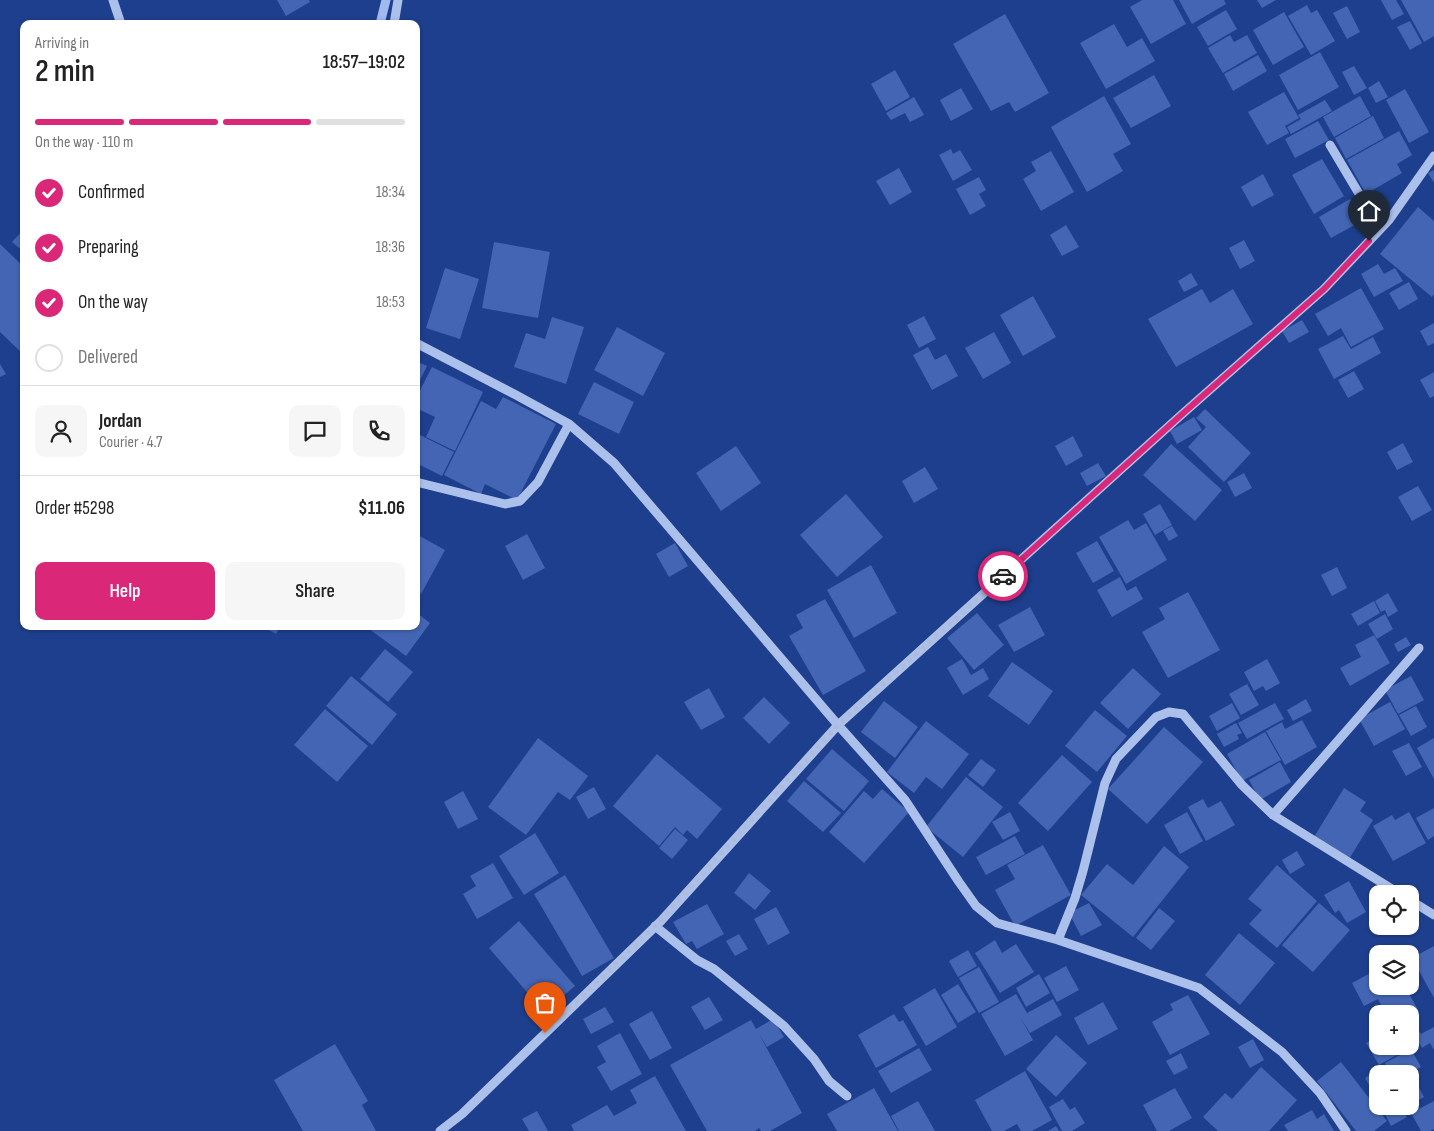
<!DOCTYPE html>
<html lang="en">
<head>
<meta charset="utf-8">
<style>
	:root { --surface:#fff; --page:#f6f6f6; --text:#222; --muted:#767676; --line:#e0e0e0; --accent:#db2777 }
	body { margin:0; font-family:"Sofia Sans Condensed",sans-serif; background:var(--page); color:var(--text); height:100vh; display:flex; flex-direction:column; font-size:19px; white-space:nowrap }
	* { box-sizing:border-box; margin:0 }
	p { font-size:16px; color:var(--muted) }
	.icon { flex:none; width:28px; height:28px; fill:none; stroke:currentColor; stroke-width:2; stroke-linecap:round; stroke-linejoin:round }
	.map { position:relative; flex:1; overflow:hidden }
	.details { position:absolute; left:20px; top:20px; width:400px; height:610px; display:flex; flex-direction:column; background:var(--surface); border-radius:10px; box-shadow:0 1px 4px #0004 }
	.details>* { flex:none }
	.buttons { position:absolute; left:1369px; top:885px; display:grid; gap:10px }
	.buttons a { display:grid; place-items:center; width:50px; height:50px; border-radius:10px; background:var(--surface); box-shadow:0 1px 4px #0004; font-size:25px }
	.pin { position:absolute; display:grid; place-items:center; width:42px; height:42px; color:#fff; margin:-51px -21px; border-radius:50% 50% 50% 0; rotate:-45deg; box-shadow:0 0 5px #0007 }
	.pin .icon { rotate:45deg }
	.courier { position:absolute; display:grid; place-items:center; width:50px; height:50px; margin:-25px; border:4px solid #db2777; border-radius:50%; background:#fff; color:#222; box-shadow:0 1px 6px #0007 }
	.summary em { font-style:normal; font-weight:600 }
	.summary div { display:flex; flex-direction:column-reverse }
	.summary { display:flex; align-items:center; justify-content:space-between; height:85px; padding:0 15px }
	h1 { font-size:32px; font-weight:600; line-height:38px }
	.bar { display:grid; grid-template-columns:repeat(4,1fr); gap:8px 5px; align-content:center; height:60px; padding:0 15px }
	.bar i { height:6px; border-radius:4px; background:var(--line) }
	.bar .active { background:var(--accent) }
	.bar p { grid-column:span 4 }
	.line { display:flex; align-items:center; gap:12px; padding:0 15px; border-top:1px solid var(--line) }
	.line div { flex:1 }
	.round { display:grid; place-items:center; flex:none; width:52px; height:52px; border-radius:10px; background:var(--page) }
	ol { padding:0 15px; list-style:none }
	li { display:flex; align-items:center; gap:15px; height:55px }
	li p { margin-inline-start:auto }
	li .icon { padding:5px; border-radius:50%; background:var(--accent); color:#fff; stroke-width:4 }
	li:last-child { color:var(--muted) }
	li i { width:28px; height:28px; border:2px solid var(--line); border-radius:50% }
	.action { display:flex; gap:10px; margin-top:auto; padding:10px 15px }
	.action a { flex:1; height:58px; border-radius:10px; background:var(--accent); color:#fff; font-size:20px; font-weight:600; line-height:58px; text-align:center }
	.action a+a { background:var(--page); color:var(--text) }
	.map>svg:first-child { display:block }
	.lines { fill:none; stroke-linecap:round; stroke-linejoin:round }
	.stream { stroke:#a0b9ee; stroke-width:9 }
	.building { fill:#4365b3 }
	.minor { stroke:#acc0ec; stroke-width:9 }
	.done { stroke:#b0bcd7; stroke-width:5; stroke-dasharray:0 9 }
	.route { stroke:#db2777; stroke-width:6 }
</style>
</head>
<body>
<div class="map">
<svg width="1434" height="1131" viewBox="0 0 1434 1131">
	<rect width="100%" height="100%" fill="#1e3f8d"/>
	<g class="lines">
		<path class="stream" d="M 380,24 L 386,0"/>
	</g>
	<path class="building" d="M 277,0 L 309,0 L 310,2 L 286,16 Z
		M 1142,0 L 1173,0 L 1186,24 L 1151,44 L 1130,7 Z
		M 1179,0 L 1224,0 L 1226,4 L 1192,24 Z
		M 1257,0 L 1276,0 L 1262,8 Z
		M 1381,0 L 1396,0 L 1404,14 L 1392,20 Z
		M 1401,0 L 1434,0 L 1434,36 L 1424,42 Z
		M 1307,5 L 1311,13 L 1317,10 L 1335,41 L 1311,55 L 1288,16 Z
		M 1347,6 L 1360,32 L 1347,39 L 1333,13 Z
		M 1226,10 L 1237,29 L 1208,46 L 1197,27 Z
		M 1284,12 L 1304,47 L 1273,65 L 1253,30 Z
		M 1005,14 L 1049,93 L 1015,112 L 1009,102 L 991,111 L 953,44 Z
		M 1410,21 L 1422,43 L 1410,50 L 1397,27 Z
		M 1114,24 L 1127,47 L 1142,38 L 1155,61 L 1106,89 L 1080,43 Z
		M 1230,35 L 1234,42 L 1247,35 L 1257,53 L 1223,73 L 1208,48 Z
		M 1320,52 L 1339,87 L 1298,110 L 1279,75 Z
		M 1258,55 L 1267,71 L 1233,91 L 1224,74 Z
		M 1354,66 L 1367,88 L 1354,95 L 1342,72 Z
		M 895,70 L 910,97 L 886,111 L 871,84 Z
		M 1154,75 L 1171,106 L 1131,128 L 1113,98 Z
		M 1379,81 L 1388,97 L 1376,103 L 1368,88 Z
		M 961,88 L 973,109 L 951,121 L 940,100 Z
		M 1405,89 L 1429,132 L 1409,143 L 1386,100 Z
		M 1284,92 L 1299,118 L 1285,126 L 1289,133 L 1267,145 L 1248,112 Z
		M 1104,96 L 1131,144 L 1113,154 L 1123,171 L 1087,192 L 1051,127 Z
		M 1360,96 L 1371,116 L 1334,137 L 1323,117 Z
		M 914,97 L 924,115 L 910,122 L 905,113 L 891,120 L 886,113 Z
		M 1325,100 L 1332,111 L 1291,134 L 1287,127 L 1301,119 L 1298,115 Z
		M 1373,116 L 1384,138 L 1346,159 L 1335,138 Z
		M 1318,121 L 1329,140 L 1295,158 L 1285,139 Z
		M 1399,131 L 1412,155 L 1397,164 L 1402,173 L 1366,194 L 1347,160 Z
		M 951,149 L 953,154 L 960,150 L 972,170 L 953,181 L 939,155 Z
		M 1051,151 L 1074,192 L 1041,211 L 1023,179 L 1036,171 L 1031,162 Z
		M 1322,159 L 1344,196 L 1314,214 L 1292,175 Z
		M 899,168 L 912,192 L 890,205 L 876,181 Z
		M 1434,170 L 1434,183 L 1428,173 Z
		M 1263,174 L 1274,195 L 1252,207 L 1241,187 Z
		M 979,177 L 986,190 L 979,194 L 986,206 L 970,215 L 956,189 Z
		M 1350,199 L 1362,221 L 1331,238 L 1319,217 Z
		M 1418,207 L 1434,221 L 1434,294 L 1432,297 L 1380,254 Z
		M 1066,225 L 1079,247 L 1062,256 L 1050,235 Z
		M 24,229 L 24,252 L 12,242 Z
		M 1244,240 L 1255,261 L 1240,269 L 1229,248 Z
		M 494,242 L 550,252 L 538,318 L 482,308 Z
		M 0,244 L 24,267 L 24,355 L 0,332 Z
		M 1378,264 L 1384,274 L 1395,268 L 1403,281 L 1374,297 L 1361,274 Z
		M 445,268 L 479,279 L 460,339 L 426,328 Z
		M 1191,273 L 1198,285 L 1184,292 L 1178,281 Z
		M 1409,282 L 1418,299 L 1399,310 L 1389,293 Z
		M 1361,288 L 1384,329 L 1351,347 L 1341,328 L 1328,336 L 1315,314 Z
		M 1202,289 L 1210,303 L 1233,289 L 1253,324 L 1176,367 L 1148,319 Z
		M 1033,296 L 1056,337 L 1023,356 L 1000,315 Z
		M 924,316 L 936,339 L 919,348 L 907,325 Z
		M 552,317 L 584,327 L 566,384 L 514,367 L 526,333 L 545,339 Z
		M 1302,320 L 1309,332 L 1289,343 L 1282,331 Z
		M 1434,323 L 1434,343 L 1428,346 L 1420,331 Z
		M 617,327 L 665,353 L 643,396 L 594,370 Z
		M 994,332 L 1011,363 L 983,379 L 965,348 Z
		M 1343,336 L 1351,349 L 1373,337 L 1381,353 L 1334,379 L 1318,349 Z
		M 928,347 L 935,360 L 946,354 L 958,376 L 932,390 L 913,355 Z
		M 416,361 L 427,366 L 416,388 Z
		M 0,364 L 6,374 L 0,377 Z
		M 432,367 L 483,392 L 455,451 L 426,437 L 435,417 L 416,408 L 416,398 Z
		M 1354,371 L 1364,389 L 1348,398 L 1338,380 Z
		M 1434,372 L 1434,396 L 1430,398 L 1420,380 Z
		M 594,382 L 634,402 L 619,434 L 578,414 Z
		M 503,397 L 556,424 L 517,500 L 485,484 L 481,494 L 444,475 L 481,401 L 496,409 Z
		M 1205,409 L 1251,453 L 1224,482 L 1188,447 L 1206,427 L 1196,418 Z
		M 1194,417 L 1202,430 L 1177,444 L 1170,431 Z
		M 416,433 L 454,452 L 442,476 L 416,463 Z
		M 1073,436 L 1083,456 L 1066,466 L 1055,446 Z
		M 1403,443 L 1413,462 L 1397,470 L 1387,452 Z
		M 1171,444 L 1222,490 L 1195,521 L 1143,475 Z
		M 736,446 L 761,483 L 721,511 L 696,473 Z
		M 1098,463 L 1106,476 L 1087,486 L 1080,473 Z
		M 925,467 L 938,489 L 914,503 L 902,481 Z
		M 1244,473 L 1252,488 L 1235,497 L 1227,482 Z
		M 1418,486 L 1432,510 L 1412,521 L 1398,497 Z
		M 846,494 L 883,537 L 837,577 L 800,535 Z
		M 1160,504 L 1172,525 L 1155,535 L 1143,514 Z
		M 1128,520 L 1134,530 L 1146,523 L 1167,560 L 1126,584 L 1099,537 Z
		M 1172,526 L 1178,536 L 1169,541 L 1163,531 Z
		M 416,534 L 445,550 L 421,594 L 416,592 Z
		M 527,534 L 545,568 L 523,580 L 505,546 Z
		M 1097,541 L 1114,571 L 1093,583 L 1076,553 Z
		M 675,543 L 688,566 L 669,577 L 656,554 Z
		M 871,565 L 897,613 L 854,638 L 827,590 Z
		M 1337,567 L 1347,588 L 1332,596 L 1321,575 Z
		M 1120,577 L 1127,591 L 1136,586 L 1143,599 L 1112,617 L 1097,590 Z
		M 1188,592 L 1220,650 L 1168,678 L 1142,632 L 1165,619 L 1159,608 Z
		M 1388,593 L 1398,611 L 1388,617 L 1385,610 L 1381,612 L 1375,601 Z
		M 825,599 L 866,671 L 823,695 L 789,636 L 803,628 L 796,615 Z
		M 1374,601 L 1380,613 L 1358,626 L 1351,614 Z
		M 1030,607 L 1045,635 L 1014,652 L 998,625 Z
		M 416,612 L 430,623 L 406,656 L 365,626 L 416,626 Z
		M 977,613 L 1004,645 L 974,670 L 947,638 Z
		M 1385,614 L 1393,629 L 1377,639 L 1368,624 Z
		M 262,626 L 280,626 L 276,634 Z
		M 1374,635 L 1390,663 L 1350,686 L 1340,668 L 1361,657 L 1355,645 Z
		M 1406,637 L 1411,645 L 1398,652 L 1394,644 Z
		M 385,649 L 413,672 L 388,702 L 360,679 Z
		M 962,659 L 971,675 L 983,668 L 989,679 L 963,695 L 947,668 Z
		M 1267,659 L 1280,683 L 1266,691 L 1263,686 L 1254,691 L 1244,672 Z
		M 1012,662 L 1053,691 L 1029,725 L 988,696 Z
		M 1133,668 L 1161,694 L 1128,729 L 1100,703 Z
		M 351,676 L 397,714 L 372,745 L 326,706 Z
		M 1411,676 L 1424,700 L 1398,714 L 1385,690 Z
		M 1247,684 L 1259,705 L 1241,715 L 1229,694 Z
		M 709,688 L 725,717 L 701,730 L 684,702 Z
		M 764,697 L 790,723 L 769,744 L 743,718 Z
		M 1306,699 L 1312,711 L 1293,721 L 1287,710 Z
		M 884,701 L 918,727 L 895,758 L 861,732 Z
		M 1390,702 L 1405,729 L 1374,746 L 1359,719 Z
		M 1232,703 L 1240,718 L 1217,731 L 1209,716 Z
		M 1275,703 L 1284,719 L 1247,739 L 1238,723 Z
		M 1416,706 L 1427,727 L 1411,736 L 1399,715 Z
		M 325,709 L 368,746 L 337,782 L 294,745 Z
		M 1095,710 L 1127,736 L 1097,772 L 1065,746 Z
		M 1302,720 L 1317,747 L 1285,765 L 1266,731 L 1282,722 L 1285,729 Z
		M 926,721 L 969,754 L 942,789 L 926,777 L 914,793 L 887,772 Z
		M 1236,723 L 1242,733 L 1237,735 L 1239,739 L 1224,747 L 1217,734 Z
		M 1164,727 L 1203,762 L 1147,824 L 1108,789 Z
		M 1265,732 L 1281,760 L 1242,781 L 1227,754 Z
		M 538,738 L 588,776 L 570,800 L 558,792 L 526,835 L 488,807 Z
		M 1434,738 L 1434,779 L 1417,748 Z
		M 1409,743 L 1422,767 L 1406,776 L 1392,751 Z
		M 832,749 L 869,781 L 844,811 L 806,779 Z
		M 657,754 L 722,809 L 697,839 L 687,830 L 683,835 L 675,827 L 659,846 L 613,806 Z
		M 1062,755 L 1092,782 L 1048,831 L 1018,803 Z
		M 981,759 L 996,770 L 983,787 L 968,775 Z
		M 1280,762 L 1291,782 L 1260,800 L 1249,780 Z
		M 966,777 L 1003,807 L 963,857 L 926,827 Z
		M 804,781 L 841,813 L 823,832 L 787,801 Z
		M 594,787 L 606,809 L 588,819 L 576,797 Z
		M 1344,788 L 1366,802 L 1360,811 L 1373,820 L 1349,859 L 1314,837 Z
		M 882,789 L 909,812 L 864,863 L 829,832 L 864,791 L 873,799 Z
		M 463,791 L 478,819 L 458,829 L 444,802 Z
		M 1203,799 L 1208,808 L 1221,801 L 1235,825 L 1206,841 L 1188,807 Z
		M 1434,808 L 1434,836 L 1428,840 L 1416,818 Z
		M 1010,812 L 1020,831 L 1003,840 L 992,822 Z
		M 1187,812 L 1203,841 L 1180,854 L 1164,825 Z
		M 1409,812 L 1426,843 L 1393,861 L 1373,826 L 1392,815 L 1395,820 Z
		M 675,829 L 688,840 L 672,859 L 659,848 Z
		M 535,833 L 559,873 L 524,895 L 499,856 Z
		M 1015,836 L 1025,854 L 986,875 L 976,857 Z
		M 1043,845 L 1071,895 L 1015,926 L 995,890 L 1015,879 L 1007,865 Z
		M 1164,846 L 1189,867 L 1133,937 L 1081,895 L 1107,864 L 1133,885 Z
		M 1297,851 L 1305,865 L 1290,874 L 1282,860 Z
		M 493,863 L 513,898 L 477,919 L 463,894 L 476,886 L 470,876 Z
		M 1277,865 L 1317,901 L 1277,948 L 1249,924 L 1262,910 L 1248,899 Z
		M 749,873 L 771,891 L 755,910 L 734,893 Z
		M 565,875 L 614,958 L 582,976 L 534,894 Z
		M 1349,881 L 1366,912 L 1347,923 L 1339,910 L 1335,913 L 1324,895 Z
		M 1089,903 L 1102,925 L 1081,936 L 1069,913 Z
		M 1319,903 L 1350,930 L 1313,972 L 1282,945 Z
		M 707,904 L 724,934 L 697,949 L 692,941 L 686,944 L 673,922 Z
		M 776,907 L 790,933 L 768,945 L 754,919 Z
		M 1159,908 L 1175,921 L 1151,950 L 1136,938 Z
		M 519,921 L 575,986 L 544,1012 L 489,948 Z
		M 1239,933 L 1275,963 L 1240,1005 L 1205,975 Z
		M 739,934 L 748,949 L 735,956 L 726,941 Z
		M 995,940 L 1002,953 L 1016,944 L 1034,972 L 1000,993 L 975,953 Z
		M 1434,946 L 1434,998 L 1412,958 Z
		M 968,950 L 977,966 L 958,977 L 949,961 Z
		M 1066,966 L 1079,990 L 1057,1002 L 1044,978 Z
		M 979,967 L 999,1002 L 979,1013 L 959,978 Z
		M 1378,969 L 1378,986 L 1390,986 L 1393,991 L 1401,986 L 1405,986 L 1418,1010 L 1411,1014 L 1386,1014 L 1378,999 L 1364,1006 L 1352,983 Z
		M 1039,974 L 1050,993 L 1026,1007 L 1016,988 Z
		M 958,984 L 976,1012 L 958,1023 L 941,995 Z
		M 935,988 L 957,1027 L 926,1046 L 903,1007 Z
		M 1016,994 L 1027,1013 L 1053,999 L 1062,1015 L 1030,1033 L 1020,1017 L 1033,1040 L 1005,1056 L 981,1014 Z
		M 1188,995 L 1210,1034 L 1170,1055 L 1152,1022 L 1173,1010 L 1170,1004 Z
		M 709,997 L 723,1020 L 705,1030 L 691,1007 Z
		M 1103,1002 L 1118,1029 L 1088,1045 L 1074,1018 Z
		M 605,1007 L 614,1022 L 591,1034 L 583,1019 Z
		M 652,1011 L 672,1048 L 650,1060 L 629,1024 Z
		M 894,1014 L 899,1022 L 903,1020 L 917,1045 L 876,1068 L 858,1035 Z
		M 1410,1015 L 1421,1034 L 1434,1027 L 1434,1050 L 1430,1043 L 1422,1048 L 1415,1036 L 1410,1039 Z
		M 773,1019 L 784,1037 L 767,1047 L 759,1034 L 802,1113 L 770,1131 L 761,1131 L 759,1128 L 755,1131 L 707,1131 L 670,1065 L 751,1020 L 756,1029 Z
		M 620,1033 L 642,1074 L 611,1091 L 597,1067 L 606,1062 L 597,1046 Z
		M 1056,1035 L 1087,1063 L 1056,1097 L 1026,1069 Z
		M 1378,1036 L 1378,1046 L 1398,1046 L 1402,1052 L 1379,1065 L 1366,1043 Z
		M 1253,1039 L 1264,1060 L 1250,1068 L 1238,1047 Z
		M 335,1044 L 368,1101 L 362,1105 L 376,1131 L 303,1131 L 274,1080 Z
		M 919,1048 L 932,1070 L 891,1093 L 878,1071 Z
		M 1411,1049 L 1421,1067 L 1408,1074 L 1390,1074 L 1385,1063 Z
		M 1181,1053 L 1188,1068 L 1174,1075 L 1166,1061 Z
		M 1341,1062 L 1387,1121 L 1374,1131 L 1356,1131 L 1317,1081 Z
		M 1261,1067 L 1297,1100 L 1269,1131 L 1218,1131 L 1203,1117 L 1225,1093 L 1232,1099 Z
		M 1380,1069 L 1382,1074 L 1378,1074 L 1378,1101 L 1365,1078 Z
		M 1025,1071 L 1052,1120 L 1032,1131 L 1021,1131 L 1017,1124 L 1004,1131 L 992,1131 L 975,1100 Z
		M 655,1076 L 686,1131 L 574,1131 L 571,1125 L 607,1105 L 614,1116 L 637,1103 L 630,1090 Z
		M 1413,1077 L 1424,1097 L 1410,1105 L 1410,1079 Z
		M 874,1088 L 898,1131 L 837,1131 L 827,1114 Z
		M 1175,1088 L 1192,1118 L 1169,1131 L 1157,1131 L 1143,1105 Z
		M 1063,1099 L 1070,1110 L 1075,1107 L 1085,1123 L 1072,1131 L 1062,1131 L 1049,1107 Z
		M 918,1101 L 935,1131 L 899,1131 L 891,1116 Z
		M 1434,1101 L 1434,1129 L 1430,1131 L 1421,1131 L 1411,1113 Z
		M 1381,1106 L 1400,1106 L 1407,1117 L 1391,1126 Z
		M 1312,1110 L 1317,1119 L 1324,1114 L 1334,1131 L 1288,1131 L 1284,1125 Z
		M 537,1111 L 548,1131 L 529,1131 L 522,1119 Z
		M 1056,1126 L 1059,1131 L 1048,1131 Z"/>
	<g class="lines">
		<path class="minor" d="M 113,0 L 121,24
			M 394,24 L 398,0
			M 1330,145 L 1380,229
			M 416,343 L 516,395 L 569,424 L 614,463 L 838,725 L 905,800 L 959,882 L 976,906 L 997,923 L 1058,940 L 1199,988 L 1282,1052 L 1320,1093 L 1346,1131
			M 416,482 L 505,504 L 520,501 L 538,482 L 569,424
			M 1273,815 L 1419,648
			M 1410,900 L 1434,915
			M 655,926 L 697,960 L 714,969 L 784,1026 L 814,1059 L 829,1081 L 847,1096
			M 1058,940 L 1075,898 L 1083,871 L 1105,783 L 1116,759 L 1156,717 L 1169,712 L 1183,714 L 1242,785 L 1273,815 L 1400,894
			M 440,1131 L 462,1114 L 661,921 L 838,725 L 1180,416 L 1324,289 L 1389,220 L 1434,156"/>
	</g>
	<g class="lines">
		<path class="done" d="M 545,1033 L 660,921 L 838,725 L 1003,576"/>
		<path class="route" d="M 1003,576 L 1180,416 L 1324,289 L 1369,241"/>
	</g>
</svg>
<div class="buttons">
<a><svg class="icon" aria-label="locate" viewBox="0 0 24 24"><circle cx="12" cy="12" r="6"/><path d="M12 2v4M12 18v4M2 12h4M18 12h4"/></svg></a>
<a><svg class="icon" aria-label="layers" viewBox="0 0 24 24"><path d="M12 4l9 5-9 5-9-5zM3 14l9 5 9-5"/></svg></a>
<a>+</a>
<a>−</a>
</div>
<div class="pin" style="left:545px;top:1033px;background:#ea580c"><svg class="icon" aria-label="bag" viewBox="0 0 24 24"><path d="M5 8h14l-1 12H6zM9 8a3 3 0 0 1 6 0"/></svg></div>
<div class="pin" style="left:1369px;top:241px;background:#1f2937"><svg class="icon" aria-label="home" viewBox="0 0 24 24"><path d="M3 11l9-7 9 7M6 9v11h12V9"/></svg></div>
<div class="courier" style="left:1003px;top:576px"><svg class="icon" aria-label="car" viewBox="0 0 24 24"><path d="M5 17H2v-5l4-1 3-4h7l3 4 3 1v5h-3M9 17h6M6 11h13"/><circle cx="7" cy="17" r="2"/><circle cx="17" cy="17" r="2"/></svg></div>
<section class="details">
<div class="summary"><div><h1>2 min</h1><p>Arriving in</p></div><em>18:57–19:02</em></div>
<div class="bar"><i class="active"></i><i class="active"></i><i class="active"></i><i></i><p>On the way · 110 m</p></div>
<ol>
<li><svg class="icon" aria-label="check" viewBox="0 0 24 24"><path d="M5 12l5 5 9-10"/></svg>Confirmed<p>18:34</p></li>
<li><svg class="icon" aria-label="check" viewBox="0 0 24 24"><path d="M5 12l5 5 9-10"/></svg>Preparing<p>18:36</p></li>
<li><svg class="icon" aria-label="check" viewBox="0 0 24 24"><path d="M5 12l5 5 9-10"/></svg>On the way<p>18:53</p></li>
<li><i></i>Delivered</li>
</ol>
<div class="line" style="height:90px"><a class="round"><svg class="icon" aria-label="person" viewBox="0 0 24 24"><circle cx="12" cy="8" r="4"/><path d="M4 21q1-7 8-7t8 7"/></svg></a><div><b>Jordan</b><p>Courier · 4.7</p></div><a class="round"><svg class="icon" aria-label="chat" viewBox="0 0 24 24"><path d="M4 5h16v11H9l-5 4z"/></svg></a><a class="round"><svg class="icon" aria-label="phone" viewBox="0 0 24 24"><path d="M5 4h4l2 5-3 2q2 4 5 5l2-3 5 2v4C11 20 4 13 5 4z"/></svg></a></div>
<div class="line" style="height:65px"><div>Order #5298</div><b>$11.06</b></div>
<div class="action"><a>Help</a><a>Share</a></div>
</section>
</div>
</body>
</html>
